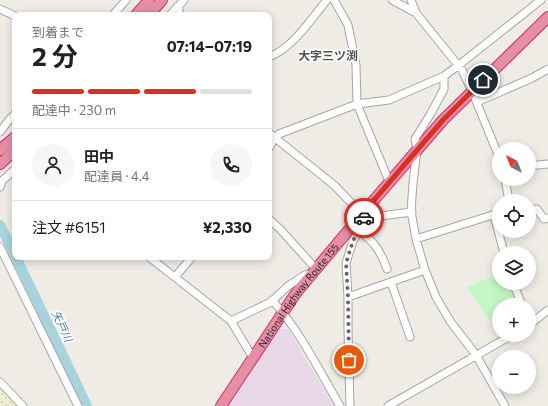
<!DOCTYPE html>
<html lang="ja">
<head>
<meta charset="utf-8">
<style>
	:root { --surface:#fff; --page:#f6f6f6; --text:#222; --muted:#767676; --line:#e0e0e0; --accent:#d93025 }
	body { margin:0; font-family:Commissioner,"Noto Sans JP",sans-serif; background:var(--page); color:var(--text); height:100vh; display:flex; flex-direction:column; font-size:15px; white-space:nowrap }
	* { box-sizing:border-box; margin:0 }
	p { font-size:13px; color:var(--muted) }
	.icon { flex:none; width:22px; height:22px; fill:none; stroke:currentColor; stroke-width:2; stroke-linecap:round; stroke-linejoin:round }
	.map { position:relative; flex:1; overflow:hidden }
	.panel { position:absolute; left:12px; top:12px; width:260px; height:248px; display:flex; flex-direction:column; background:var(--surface); border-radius:8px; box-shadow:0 2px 10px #0003 }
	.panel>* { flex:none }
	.needle { width:26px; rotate:318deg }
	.fabs { position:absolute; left:492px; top:142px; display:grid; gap:8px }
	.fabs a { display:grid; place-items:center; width:44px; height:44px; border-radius:50%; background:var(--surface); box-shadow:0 2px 10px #0003; font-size:20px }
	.pin { position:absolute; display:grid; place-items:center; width:34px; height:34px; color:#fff; margin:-17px; border:2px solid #fff; border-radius:50%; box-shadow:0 1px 4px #0007 }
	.courier { position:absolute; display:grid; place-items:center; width:40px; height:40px; margin:-20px; border:3px solid #d93025; border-radius:50%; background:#fff; color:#222; box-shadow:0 1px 5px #0007 }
	.headline em { font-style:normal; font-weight:700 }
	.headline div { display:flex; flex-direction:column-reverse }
	.headline { display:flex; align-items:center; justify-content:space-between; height:68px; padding:0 20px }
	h1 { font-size:26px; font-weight:700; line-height:30px }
	.bar { display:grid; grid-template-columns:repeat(4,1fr); gap:6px 4px; align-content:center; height:48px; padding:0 20px }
	.bar i { height:5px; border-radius:3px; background:var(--line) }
	.bar .current { background:var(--accent) }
	.bar p { grid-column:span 4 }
	.line { display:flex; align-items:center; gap:10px; padding:0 20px; border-top:1px solid var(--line) }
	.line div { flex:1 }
	.round { display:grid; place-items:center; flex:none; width:42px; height:42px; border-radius:21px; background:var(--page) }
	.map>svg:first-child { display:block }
	.industrial { fill:#e8d7e6 }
	.farmland { fill:url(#farmland-dots) }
	.park { fill:#c3f8c4 }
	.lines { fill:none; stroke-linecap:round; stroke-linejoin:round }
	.river { stroke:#a7d4dc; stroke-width:10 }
	.minor-tunnel { stroke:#c5c2bd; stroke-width:7; stroke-dasharray:7 3.5; stroke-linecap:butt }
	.minor-casing { stroke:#a6a6a6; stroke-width:9 }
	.highway-casing { stroke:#d72971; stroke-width:12 }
	.minor { stroke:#fff; stroke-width:7 }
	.highway { stroke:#e58fa5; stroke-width:10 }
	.done { stroke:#686664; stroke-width:4; stroke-dasharray:0 7.2 }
	.route { stroke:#d93025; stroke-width:5 }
	.labels { text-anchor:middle; stroke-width:3.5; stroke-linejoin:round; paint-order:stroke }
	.street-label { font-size:10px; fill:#1f1f1f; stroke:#fff }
	.water-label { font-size:11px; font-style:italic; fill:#47789d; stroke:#fff }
	.quarter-label { font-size:12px; font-weight:bold; fill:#525252; stroke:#fff }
</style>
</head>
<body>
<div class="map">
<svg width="548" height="406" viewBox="0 0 548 406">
	<defs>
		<pattern id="farmland-dots" width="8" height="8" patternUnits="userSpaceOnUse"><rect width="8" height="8" fill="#eeeed1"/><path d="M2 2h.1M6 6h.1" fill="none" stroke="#ccccb3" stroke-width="1.8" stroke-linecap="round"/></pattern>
	</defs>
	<rect width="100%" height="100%" fill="#efebe5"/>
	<path class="industrial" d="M 279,329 L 288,329 L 334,406 L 227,406 Z"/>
	<path class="farmland" d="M 0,384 L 21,406 L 0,406 Z"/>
	<path class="park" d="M 499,273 L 499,283 L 509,283 L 518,305 L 499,305 L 499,334 L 467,287 Z"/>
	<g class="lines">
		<path class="river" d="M 0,225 L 15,255
			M 16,257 L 87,406"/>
		<path class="minor-tunnel" d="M 3,139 L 15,158"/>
		<defs>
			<path id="minor" d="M 334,0 L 348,25 L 356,65 L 357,104 L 389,181
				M 392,0 L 416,13
				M 411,0 L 416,13 L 462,70 L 472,91 L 499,157
				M 178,6 L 180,15
				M 0,9 L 15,16
				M 113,15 L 126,0
				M 170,15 L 184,0
				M 269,57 C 294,47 310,20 327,0
				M 444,76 L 444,89 L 430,115 L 415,139 L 417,149 L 413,183 L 411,211 L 416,239 L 425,270 L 436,297 L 450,321 L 476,355 L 505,406
				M 477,102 L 532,78 L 548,69
				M 0,132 L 9,120 L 15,114
				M 269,133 L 334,185 L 362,214 L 365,219 L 353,241 L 346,263 L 348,297 L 348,330 L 350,406
				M 269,148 L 275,137 L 279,134 L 357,104 L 389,100 L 444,76 L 459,65 L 541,0
				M 529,166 L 548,164
				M 505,179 L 509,201
				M 0,187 L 2,181 L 15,169
				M 529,210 L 537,209 L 544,219 L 548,218
				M 494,215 L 504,253
				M 364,218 L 412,212
				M 269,219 L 280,229 L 316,269
				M 358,230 C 374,241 381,252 387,269
				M 416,239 L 499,213
				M 0,247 L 78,406
				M 149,257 L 231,321 L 253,358
				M 175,277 L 192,257
				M 391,282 L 410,337
				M 513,283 L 522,305
				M 348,297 L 425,270
				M 272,300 C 300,331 319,370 340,406
				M 231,321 L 271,302 L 288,286 L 305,275 L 308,274 L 311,275
				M 529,325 L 548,310
				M 0,382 L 23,406
				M 388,406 L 512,335"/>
			<g id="highway">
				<path d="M 136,15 L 149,0"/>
				<path d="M 149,15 L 162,0"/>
				<path d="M 0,150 L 15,137"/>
				<path d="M 0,164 L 15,150"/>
				<path id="s1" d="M 221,406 L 296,293 L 362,214 L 443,120 L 548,17"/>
			</g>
		</defs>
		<use href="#minor" class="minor-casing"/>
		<use href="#highway" class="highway-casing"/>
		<use href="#minor" class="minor"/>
		<use href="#highway" class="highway"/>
	</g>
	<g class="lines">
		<path class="done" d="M 349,360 L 348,297 L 346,263 L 353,241 L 364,218"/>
		<path class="route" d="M 364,218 L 362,214 L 443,120 L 483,80"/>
	</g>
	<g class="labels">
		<g class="street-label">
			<text dy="4" stroke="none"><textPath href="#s1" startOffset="135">National Highway Route 155</textPath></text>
		</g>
		<g class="water-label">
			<text transform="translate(62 326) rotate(65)" y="4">矢戸川</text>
		</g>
		<g class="quarter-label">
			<text x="328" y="60">大字三ツ渕</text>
		</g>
	</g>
</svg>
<div class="fabs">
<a><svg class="needle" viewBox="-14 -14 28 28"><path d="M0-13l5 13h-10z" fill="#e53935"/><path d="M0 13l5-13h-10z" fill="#767676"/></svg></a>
<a><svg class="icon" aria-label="locate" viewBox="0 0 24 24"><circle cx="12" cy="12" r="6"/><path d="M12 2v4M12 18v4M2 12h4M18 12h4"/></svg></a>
<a><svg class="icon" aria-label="layers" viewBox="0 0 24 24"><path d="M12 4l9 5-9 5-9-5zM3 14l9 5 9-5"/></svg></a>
<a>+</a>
<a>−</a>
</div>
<div class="pin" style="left:349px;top:360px;background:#ea580c"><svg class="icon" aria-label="bag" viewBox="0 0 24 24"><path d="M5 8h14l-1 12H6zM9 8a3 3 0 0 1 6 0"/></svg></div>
<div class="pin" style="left:483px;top:80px;background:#1f2937"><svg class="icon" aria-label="home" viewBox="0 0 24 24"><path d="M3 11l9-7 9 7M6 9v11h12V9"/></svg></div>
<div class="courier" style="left:364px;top:218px"><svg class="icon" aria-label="car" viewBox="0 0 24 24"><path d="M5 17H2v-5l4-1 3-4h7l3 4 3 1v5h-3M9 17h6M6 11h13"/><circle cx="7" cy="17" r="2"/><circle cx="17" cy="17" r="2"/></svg></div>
<section class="panel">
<div class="headline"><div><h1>2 分</h1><p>到着まで</p></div><em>07:14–07:19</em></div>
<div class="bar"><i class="current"></i><i class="current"></i><i class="current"></i><i></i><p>配達中 · 230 m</p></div>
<div class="line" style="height:72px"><a class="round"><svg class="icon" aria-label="person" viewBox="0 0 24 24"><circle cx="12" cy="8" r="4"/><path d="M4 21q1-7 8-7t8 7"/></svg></a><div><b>田中</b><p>配達員 · 4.4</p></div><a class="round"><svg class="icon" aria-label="phone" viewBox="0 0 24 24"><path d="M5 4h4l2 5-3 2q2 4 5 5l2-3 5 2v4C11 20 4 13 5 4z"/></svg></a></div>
<div class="line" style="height:52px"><div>注文 #6151</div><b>¥2,330</b></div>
</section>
</div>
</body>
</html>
